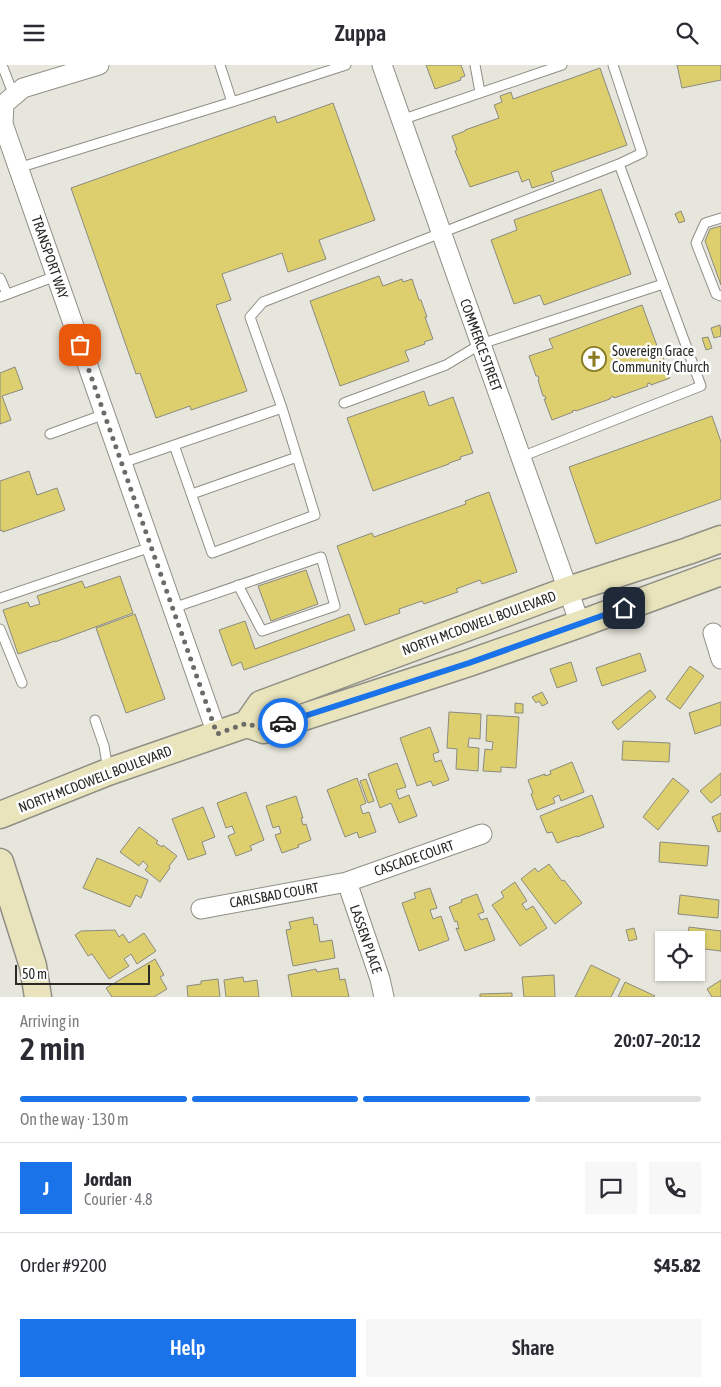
<!DOCTYPE html>
<html lang="en">
<head>
<meta charset="utf-8">
<style>
	:root { --surface:#fff; --page:#f7f7f7; --text:#2b2b33; --muted:#7c7c81; --line:#e1e1e2; --accent:#1a73e8 }
	body { margin:0; font-family:"Asap Condensed",sans-serif; background:var(--page); color:var(--text); height:100vh; display:flex; flex-direction:column; font-size:19px; white-space:nowrap }
	* { box-sizing:border-box; margin:0 }
	p { font-size:16px; color:var(--muted) }
	.icon { flex:none; width:28px; height:28px; fill:none; stroke:currentColor; stroke-width:2; stroke-linecap:round; stroke-linejoin:round }
	.map { position:relative; height:932px; overflow:hidden }
	.drawer { display:flex; flex-direction:column; background:var(--surface); flex:1 }
	.drawer>* { flex:none }
	.fabs { position:absolute; left:655px; top:866px; display:grid; gap:10px }
	.fabs a { display:grid; place-items:center; width:50px; height:50px; border-radius:0px; background:var(--surface); box-shadow:0 1px 4px #0004; font-size:25px }
	.scale { position:absolute; left:15px; bottom:12px; width:135px; box-sizing:border-box; padding-left:5px; border:2px solid #292925; border-top:0; font-size:14px; line-height:18px; white-space:nowrap; color:#292925; -webkit-text-stroke:4px #fff; paint-order:stroke }
	.pin { position:absolute; display:grid; place-items:center; width:42px; height:42px; color:#fff; margin:-21px; border-radius:10px; box-shadow:0 2px 8px #0006 }
	.courier { position:absolute; display:grid; place-items:center; width:50px; height:50px; margin:-25px; border:4px solid #1a73e8; border-radius:50%; background:#fff; color:#222; box-shadow:0 1px 6px #0007 }
	.overview em { font-style:normal; font-weight:600 }
	.overview div { display:flex; flex-direction:column-reverse }
	.overview { display:flex; align-items:center; justify-content:space-between; height:85px; padding:0 20px }
	h1 { font-size:32px; font-weight:600; line-height:38px }
	.bar { display:grid; grid-template-columns:repeat(4,1fr); gap:8px 5px; align-content:center; height:60px; padding:0 20px }
	.bar i { height:6px; border-radius:4px; background:var(--line) }
	.bar .current { background:var(--accent) }
	.bar p { grid-column:span 4 }
	.line { display:flex; align-items:center; gap:12px; padding:0 20px; border-top:1px solid var(--line) }
	.line div { flex:1 }
	.round { display:grid; place-items:center; flex:none; width:52px; height:52px; border-radius:0px; background:var(--page) }
	.action { display:flex; gap:10px; margin-top:auto; padding:10px 20px }
	.action a { flex:1; height:58px; border-radius:0px; background:var(--accent); color:#fff; font-size:20px; font-weight:600; line-height:58px; text-align:center }
	.action a+a { background:var(--page); color:var(--text) }
	header { display:flex; justify-content:space-between; align-items:center; height:65px; padding:0 20px; background:var(--surface); font-size:22px; font-weight:600 }
	.map>svg:first-child { display:block }
	.building { fill:#ddcf6d; stroke:#8b8a81 }
	.lines { fill:none; stroke-linecap:round; stroke-linejoin:round }
	.lane-casing { stroke:#908f86; stroke-width:11 }
	.street-casing { stroke:#908f86; stroke-width:21 }
	.secondary-casing { stroke:#908f86; stroke-width:29 }
	.lane { stroke:#fff; stroke-width:9 }
	.street { stroke:#fff; stroke-width:19 }
	.secondary { stroke:#e9e4bc; stroke-width:26 }
	.done { stroke:#6c6b65; stroke-width:5; stroke-dasharray:0 9 }
	.route { stroke:#1a73e8; stroke-width:6 }
	.labels { text-anchor:middle; stroke-width:5; stroke-linejoin:round; paint-order:stroke }
	.street-label { font-size:14px; fill:#292925; stroke:#fff }
	.poi-label { font-size:14px; fill:#292925; stroke:#fff; text-anchor:start }
</style>
</head>
<body>
<header><svg class="icon" aria-label="menu" viewBox="0 0 24 24"><path d="M4 6h16M4 12h16M4 18h16"/></svg>Zuppa<svg class="icon" aria-label="search" viewBox="0 0 24 24"><circle cx="10" cy="10" r="6"/><path d="M15 15l6 6"/></svg></header>
<div class="map">
<svg width="721" height="932" viewBox="0 0 721 932">
	<rect width="100%" height="100%" fill="#e7e6dc"/>
	<path class="building" d="M 426,0 L 461,0 L 465,11 L 460,13 L 461,15 L 435,24 Z
		M 677,0 L 721,0 L 721,15 L 682,23 Z
		M 600,3 L 627,80 L 551,107 L 554,116 L 532,123 L 529,114 L 522,117 L 518,106 L 470,122 L 455,86 L 457,85 L 452,71 L 465,66 L 465,65 L 499,53 L 494,40 L 502,37 L 500,31 L 511,27 L 513,34 Z
		M 333,38 L 375,155 L 319,175 L 326,194 L 288,207 L 282,188 L 222,209 L 231,235 L 216,240 L 247,326 L 191,345 L 190,341 L 156,353 L 140,308 L 136,309 L 71,123 L 275,51 L 277,58 Z
		M 601,124 L 631,209 L 544,240 L 540,230 L 514,239 L 491,175 L 517,165 L 514,155 Z
		M 681,146 L 685,156 L 679,158 L 675,149 Z
		M 721,161 L 721,220 L 705,176 L 710,164 Z
		M 379,211 L 383,221 L 402,214 L 403,217 L 412,214 L 419,235 L 421,235 L 427,252 L 425,252 L 433,274 L 424,277 L 425,279 L 405,286 L 409,296 L 340,321 L 310,236 Z
		M 642,240 L 660,289 L 662,289 L 670,313 L 651,320 L 650,318 L 647,319 L 648,321 L 614,333 L 613,331 L 610,333 L 610,334 L 576,346 L 575,345 L 572,346 L 573,347 L 552,355 L 544,334 L 546,334 L 545,331 L 543,331 L 538,315 L 539,314 L 538,311 L 536,311 L 529,291 L 553,283 L 549,274 Z
		M 720,260 L 721,271 L 714,273 L 711,263 Z
		M 708,272 L 712,283 L 706,285 L 702,273 Z
		M 15,302 L 23,324 L 2,331 L 11,355 L 0,359 L 0,308 Z
		M 424,326 L 429,341 L 453,332 L 473,388 L 460,392 L 461,394 L 449,398 L 449,399 L 373,426 L 347,353 Z
		M 712,351 L 721,377 L 721,434 L 596,479 L 569,402 Z
		M 29,406 L 37,430 L 57,423 L 65,445 L 3,467 L 2,465 L 0,466 L 0,416 Z
		M 489,427 L 517,507 L 482,519 L 480,515 L 456,524 L 458,527 L 424,539 L 422,536 L 399,544 L 400,548 L 365,560 L 337,481 L 372,468 L 374,472 L 466,439 L 465,436 Z
		M 306,505 L 318,539 L 271,556 L 258,521 Z
		M 120,511 L 133,548 L 55,577 L 55,576 L 18,589 L 3,545 L 28,537 L 30,542 L 40,539 L 37,531 L 82,516 L 85,523 Z
		M 135,549 L 165,634 L 126,648 L 96,563 Z
		M 349,549 L 355,565 L 244,605 L 241,597 L 232,601 L 219,565 L 245,556 L 255,584 Z
		M 640,588 L 646,606 L 602,621 L 596,603 Z
		M 571,597 L 577,616 L 557,623 L 550,604 Z
		M 690,601 L 704,611 L 680,644 L 666,634 Z
		M 650,625 L 656,632 L 618,665 L 612,657 Z
		M 542,627 L 548,638 L 542,641 L 539,636 L 536,638 L 532,632 Z
		M 721,637 L 721,660 L 695,669 L 689,648 Z
		M 515,638 L 523,639 L 523,648 L 515,648 Z
		M 449,647 L 481,649 L 480,674 L 469,673 L 468,682 L 479,683 L 478,706 L 456,704 L 457,684 L 447,683 Z
		M 487,650 L 519,652 L 516,703 L 501,702 L 501,707 L 483,706 L 485,684 L 492,685 L 493,677 L 486,676 Z
		M 430,662 L 439,687 L 433,689 L 435,697 L 441,695 L 449,715 L 433,721 L 431,716 L 417,721 L 400,673 Z
		M 623,676 L 670,678 L 669,697 L 622,695 Z
		M 572,697 L 584,727 L 561,736 L 559,730 L 553,733 L 555,738 L 537,745 L 531,729 L 533,728 L 528,715 L 545,709 L 545,711 L 551,709 L 550,706 Z
		M 397,698 L 406,722 L 396,725 L 399,734 L 409,730 L 417,751 L 399,758 L 391,738 L 380,743 L 368,709 Z
		M 721,708 L 721,730 L 711,738 L 700,726 Z
		M 357,713 L 366,738 L 360,741 L 363,749 L 369,747 L 376,767 L 359,773 L 357,767 L 345,772 L 327,725 Z
		M 673,713 L 689,726 L 658,765 L 643,752 Z
		M 366,714 L 374,736 L 368,738 L 360,716 Z
		M 246,727 L 264,775 L 250,781 L 252,785 L 236,791 L 228,771 L 235,768 L 232,761 L 226,763 L 217,738 Z
		M 592,730 L 604,762 L 577,772 L 577,771 L 557,778 L 552,767 L 547,768 L 540,751 Z
		M 296,731 L 303,753 L 301,753 L 303,760 L 306,759 L 311,775 L 298,780 L 299,782 L 282,788 L 275,770 L 281,768 L 279,761 L 273,763 L 266,741 Z
		M 203,742 L 215,772 L 202,777 L 206,789 L 188,795 L 172,754 Z
		M 721,748 L 721,766 L 718,767 L 712,752 Z
		M 139,762 L 158,776 L 156,778 L 162,782 L 163,780 L 177,791 L 169,801 L 170,803 L 160,817 L 145,805 L 148,801 L 143,796 L 139,801 L 120,787 Z
		M 660,777 L 709,781 L 707,801 L 659,797 Z
		M 97,793 L 148,815 L 141,833 L 136,830 L 130,842 L 83,823 Z
		M 549,799 L 562,816 L 564,815 L 582,838 L 555,859 L 521,814 L 535,803 L 538,807 Z
		M 515,817 L 527,836 L 522,839 L 526,845 L 533,841 L 547,863 L 520,881 L 492,840 L 504,832 L 501,827 Z
		M 430,823 L 437,843 L 430,845 L 433,854 L 441,851 L 449,875 L 419,886 L 402,838 L 416,833 L 414,828 Z
		M 477,829 L 484,847 L 478,849 L 481,855 L 487,853 L 495,875 L 465,886 L 456,863 L 459,864 L 457,856 L 455,857 L 449,842 L 462,837 L 461,835 Z
		M 680,830 L 719,835 L 718,853 L 678,849 Z
		M 313,852 L 314,860 L 317,859 L 320,877 L 332,875 L 335,893 L 293,901 L 286,865 L 291,864 L 289,857 Z
		M 689,862 L 721,866 L 721,886 L 696,883 L 696,875 L 687,875 Z
		M 634,863 L 637,874 L 629,876 L 626,865 Z
		M 115,865 L 119,872 L 123,869 L 129,878 L 144,868 L 156,886 L 137,899 L 131,889 L 124,894 L 129,901 L 109,914 L 92,889 L 88,891 L 75,870 L 81,866 Z
		M 155,894 L 164,910 L 160,912 L 167,924 L 154,932 L 112,932 L 106,923 Z
		M 591,900 L 620,914 L 611,932 L 575,932 Z
		M 338,903 L 340,915 L 345,914 L 349,932 L 292,932 L 288,910 L 316,904 L 317,907 Z
		M 554,910 L 555,932 L 524,932 L 522,912 Z
		M 243,912 L 244,917 L 257,915 L 259,932 L 226,932 L 224,915 Z
		M 218,914 L 220,932 L 188,932 L 187,921 L 201,919 L 201,916 Z
		M 721,915 L 721,932 L 712,932 L 707,924 Z
		M 625,917 L 655,931 L 654,932 L 618,932 Z
		M 512,928 L 512,932 L 480,932 L 480,929 Z"/>
	<g class="lines">
		<defs>
			<path id="lane" d="M 2,0 L 14,31
				M 475,0 L 480,27
				M 613,0 L 642,88 L 619,99
				M 232,37 L 346,0
				M 401,55 L 562,0
				M 18,103 L 232,37 L 220,0
				M 721,153 L 705,158 L 696,178 L 716,229 L 721,231
				M 0,213 L 7,229
				M 0,232 L 56,211
				M 344,338 L 446,300 L 481,279 L 663,219
				M 50,369 L 105,349
				M 174,380 L 212,488 L 315,450 L 282,343 L 250,252 L 263,237 L 619,99 L 701,321 L 521,392
				M 122,398 L 282,343
				M 192,429 L 297,392
				M 0,533 L 151,482
				M 173,543 L 321,492 L 335,541 L 262,566 L 238,520
				M 0,564 L 22,618
				M 95,655 L 104,681 L 108,705"/>
			<path id="street" d="M 99,0 L 23,23 L 4,39 L 3,59 L 217,669
				M 382,0 L 580,559
				M 713,568 L 721,594
				M 347,817 L 380,914 L 384,932
				M 201,844 L 347,817 L 482,769"/>
			<path id="secondary" d="M 247,659 L 264,665 L 469,598 L 580,559 L 721,507
				M 0,750 L 108,707 L 247,659 L 261,639 L 568,525 L 688,486 L 721,474
				M 0,797 L 33,901 L 38,932"/>
		</defs>
		<use href="#lane" class="lane-casing"/>
		<use href="#street" class="street-casing"/>
		<use href="#secondary" class="secondary-casing"/>
		<use href="#lane" class="lane"/>
		<use href="#street" class="street"/>
		<use href="#secondary" class="secondary"/>
	</g>
	<g class="lines">
		<path class="done" d="M 80,280 L 217,669 L 247,658 L 264,665 L 283,658"/>
		<path class="route" d="M 283,658 L 469,598 L 624,543"/>
	</g>
	<defs>
		<symbol id="church-ring" viewBox="-11 -11 22 22"><circle r="9.5" fill="#fff" stroke="#887b21" stroke-width="1.5"/><path d="M-1.2-6h2.4v3.5h3.3v2.4h-3.3V6h-2.4V-.1h-3.3v-2.4h3.3Z" fill="#887b21"/></symbol>
	</defs>
	<g fill-rule="evenodd">
		<use href="#church-ring" x="580" y="280" width="28" height="28"/>
	</g>
	<g class="labels">
		<g class="street-label">
			<text transform="translate(50 192) rotate(71)" y="5">TRANSPORT WAY</text>
			<text transform="translate(481 280) rotate(70)" y="5">COMMERCE STREET</text>
			<text transform="translate(479 558) rotate(-20)" y="5">NORTH MCDOWELL BOULEVARD</text>
			<text transform="translate(95 714) rotate(-21)" y="5">NORTH MCDOWELL BOULEVARD</text>
			<text transform="translate(414 793) rotate(-19)" y="5">CASCADE COURT</text>
			<text transform="translate(274 830) rotate(-10)" y="5">CARLSBAD COURT</text>
			<text transform="translate(366 874) rotate(71)" y="5">LASSEN PLACE</text>
		</g>
		<g class="poi-label">
			<text x="612" y="291">Sovereign Grace<tspan x="612" dy="16">Community Church</tspan></text>
		</g>
	</g>
</svg>
<div class="fabs">
<a><svg class="icon" aria-label="locate" viewBox="0 0 24 24"><circle cx="12" cy="12" r="6"/><path d="M12 2v4M12 18v4M2 12h4M18 12h4"/></svg></a>
</div>
<div class="scale">50 m</div>
<div class="pin" style="left:80px;top:280px;background:#ea580c"><svg class="icon" aria-label="bag" viewBox="0 0 24 24"><path d="M5 8h14l-1 12H6zM9 8a3 3 0 0 1 6 0"/></svg></div>
<div class="pin" style="left:624px;top:543px;background:#1f2937"><svg class="icon" aria-label="home" viewBox="0 0 24 24"><path d="M3 11l9-7 9 7M6 9v11h12V9"/></svg></div>
<div class="courier" style="left:283px;top:658px"><svg class="icon" aria-label="car" viewBox="0 0 24 24"><path d="M5 17H2v-5l4-1 3-4h7l3 4 3 1v5h-3M9 17h6M6 11h13"/><circle cx="7" cy="17" r="2"/><circle cx="17" cy="17" r="2"/></svg></div>
</div>
<section class="drawer">
<div class="overview"><div><h1>2 min</h1><p>Arriving in</p></div><em>20:07–20:12</em></div>
<div class="bar"><i class="current"></i><i class="current"></i><i class="current"></i><i></i><p>On the way · 130 m</p></div>
<div class="line" style="height:90px"><b class="round" style="background:var(--accent);color:#fff">J</b><div><b>Jordan</b><p>Courier · 4.8</p></div><a class="round"><svg class="icon" aria-label="chat" viewBox="0 0 24 24"><path d="M4 5h16v11H9l-5 4z"/></svg></a><a class="round"><svg class="icon" aria-label="phone" viewBox="0 0 24 24"><path d="M5 4h4l2 5-3 2q2 4 5 5l2-3 5 2v4C11 20 4 13 5 4z"/></svg></a></div>
<div class="line" style="height:65px"><div>Order #9200</div><b>$45.82</b></div>
<div class="action"><a>Help</a><a>Share</a></div>
</section>
</body>
</html>
